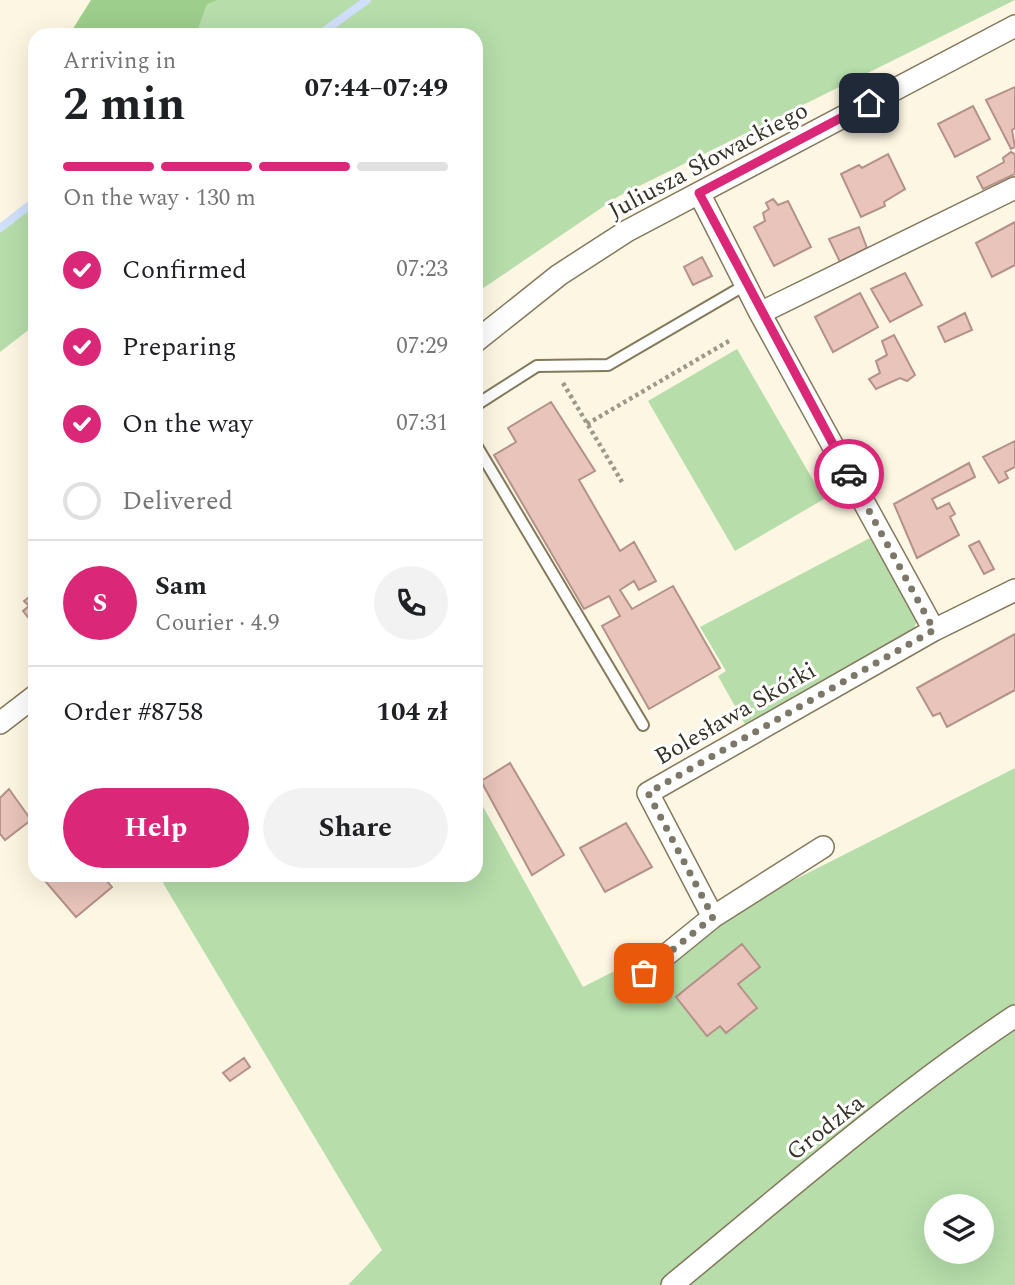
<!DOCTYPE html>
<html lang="en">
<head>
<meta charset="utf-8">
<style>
	:root { --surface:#fff; --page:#f2f2f2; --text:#202124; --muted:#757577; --line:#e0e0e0; --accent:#db2777 }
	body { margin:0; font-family:Spectral,serif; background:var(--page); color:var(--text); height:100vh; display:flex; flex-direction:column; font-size:26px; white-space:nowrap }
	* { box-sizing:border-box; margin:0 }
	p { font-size:23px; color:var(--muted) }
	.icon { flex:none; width:38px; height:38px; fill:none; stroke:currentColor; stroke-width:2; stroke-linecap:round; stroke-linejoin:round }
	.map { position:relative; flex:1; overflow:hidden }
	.drawer { position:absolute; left:28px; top:28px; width:455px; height:854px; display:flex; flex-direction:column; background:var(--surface); border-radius:21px; box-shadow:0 7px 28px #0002 }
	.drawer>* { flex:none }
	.fabs { position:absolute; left:924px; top:1194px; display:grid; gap:14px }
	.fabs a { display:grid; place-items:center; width:70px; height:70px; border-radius:50%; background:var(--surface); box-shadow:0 7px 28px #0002; font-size:35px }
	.pin { position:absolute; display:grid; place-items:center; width:60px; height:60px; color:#fff; margin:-30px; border-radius:14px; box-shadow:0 4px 10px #0006 }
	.courier { position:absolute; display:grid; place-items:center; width:70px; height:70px; margin:-35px; border:5px solid #db2777; border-radius:50%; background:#fff; color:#222; box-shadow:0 2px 9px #0007 }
	.summary em { font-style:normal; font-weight:700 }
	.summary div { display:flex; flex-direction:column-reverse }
	.summary { display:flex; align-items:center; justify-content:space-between; height:119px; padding:0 35px }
	h1 { font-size:46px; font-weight:700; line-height:52px }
	.bar { display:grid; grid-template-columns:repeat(4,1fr); gap:10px 7px; align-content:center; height:84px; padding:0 35px }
	.bar i { height:9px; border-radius:5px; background:var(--line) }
	.bar .on { background:var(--accent) }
	.bar p { grid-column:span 4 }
	.line { display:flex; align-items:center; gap:18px; padding:0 35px; border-top:2px solid var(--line) }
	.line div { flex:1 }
	.round { display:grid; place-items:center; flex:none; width:74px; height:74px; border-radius:37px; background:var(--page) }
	ol { padding:0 35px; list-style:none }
	li { display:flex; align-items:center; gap:21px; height:77px }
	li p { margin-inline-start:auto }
	li .icon { padding:7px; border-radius:50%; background:var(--accent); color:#fff; stroke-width:4 }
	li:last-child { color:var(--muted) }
	li i { width:38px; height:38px; border:4px solid var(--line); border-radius:50% }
	.cta { display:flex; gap:14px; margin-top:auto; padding:14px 35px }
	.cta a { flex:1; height:80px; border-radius:42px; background:var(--accent); color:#fff; font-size:28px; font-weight:700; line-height:80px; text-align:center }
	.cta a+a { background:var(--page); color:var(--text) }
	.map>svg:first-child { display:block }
	.green { fill:#b6ddaa; fill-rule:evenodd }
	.forest { fill:#9dce8c }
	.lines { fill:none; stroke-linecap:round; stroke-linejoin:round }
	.stream { stroke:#d0e0fb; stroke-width:8 }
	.building { fill:#e8c4ba; stroke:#b59289; stroke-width:2 }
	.service-casing { stroke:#85795c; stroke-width:14 }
	.minor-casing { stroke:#85795c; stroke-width:24 }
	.path { stroke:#9e9888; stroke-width:4.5; stroke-dasharray:3.5 3.5; stroke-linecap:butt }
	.service { stroke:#fff; stroke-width:10 }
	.minor { stroke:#fff; stroke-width:21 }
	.done { stroke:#7d7768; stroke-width:7; stroke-dasharray:0 12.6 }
	.route { stroke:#db2777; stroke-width:9 }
	.labels { text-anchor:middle; stroke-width:6; stroke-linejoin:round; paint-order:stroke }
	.street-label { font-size:24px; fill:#383327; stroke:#fff }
</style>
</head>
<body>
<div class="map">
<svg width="1015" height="1285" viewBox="0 0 1015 1285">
	<rect width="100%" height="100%" fill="#fdf6e2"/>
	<path class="green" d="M 218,0 L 1015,0 L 619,196 L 476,293 L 476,35 L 196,35 L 207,3 Z
		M 35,199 L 35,325 L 0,352 L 0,224 Z
		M 737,349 L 824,499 L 735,551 L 648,401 Z
		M 870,538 L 917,622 L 911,633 L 745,724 L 718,676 L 726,671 L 700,627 Z
		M 1015,768 L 1015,1285 L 348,1285 L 382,1250 L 163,883 L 171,875 L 476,875 L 476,794 L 583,987 ZM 936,1206 L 982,1206 L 982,1251 L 936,1251 Z"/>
	<path class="forest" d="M 91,0 L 218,0 L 207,4 L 196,35 L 69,35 Z"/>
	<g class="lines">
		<path class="stream" d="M 319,35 L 367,0
			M 0,228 L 35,201"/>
	</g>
	<path class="building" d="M 1015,87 L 1015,128 L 1012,130 L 1015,147 L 1011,149 L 986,100 Z
		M 973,106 L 990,139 L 955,157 L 938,124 Z
		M 1011,152 L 1015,154 L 1015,174 L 983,189 L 977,177 L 1004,162 L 1003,158 Z
		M 888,154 L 905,189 L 884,202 L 885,206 L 861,217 L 841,174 L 859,165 L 862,168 Z
		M 773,199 L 778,205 L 788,201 L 811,247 L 774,266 L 754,227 L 765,221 L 763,213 L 769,209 L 766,203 Z
		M 1015,222 L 1015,265 L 992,277 L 976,243 Z
		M 859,227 L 867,248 L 840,262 L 829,239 Z
		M 702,257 L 712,276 L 693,285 L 684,267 Z
		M 905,273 L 922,305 L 890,322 L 871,289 Z
		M 860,293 L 878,327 L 833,352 L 815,317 Z
		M 965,313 L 972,330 L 945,342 L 938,327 Z
		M 894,335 L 915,375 L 907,381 L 900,378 L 876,389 L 869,379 L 880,373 L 876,361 L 887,355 L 882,341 Z
		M 551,402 L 595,471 L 579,480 L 620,551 L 634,542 L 656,581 L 639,590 L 634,581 L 620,590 L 632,609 L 673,586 L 720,668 L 649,709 L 602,626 L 620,616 L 609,596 L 584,609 L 494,455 L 516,442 L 508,428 Z
		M 1015,441 L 1015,467 L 1005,472 L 1008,478 L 999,483 L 983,457 Z
		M 969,463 L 975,477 L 932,499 L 937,509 L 949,503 L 955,514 L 950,517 L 959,535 L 917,558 L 894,504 Z
		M 979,541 L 994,569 L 984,574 L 969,546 Z
		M 35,592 L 35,619 L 31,621 L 23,611 L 29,606 L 24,601 Z
		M 1015,634 L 1015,690 L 947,727 L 940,713 L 933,716 L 917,688 Z
		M 510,763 L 564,855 L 532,875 L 481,781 Z
		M 9,789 L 31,820 L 5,840 L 0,834 L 0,798 Z
		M 626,823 L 652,867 L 605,892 L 580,848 Z
		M 40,875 L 102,875 L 112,887 L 76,917 Z
		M 742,944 L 760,967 L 738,984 L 757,1008 L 726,1033 L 720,1026 L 707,1036 L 676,997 Z
		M 244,1058 L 250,1067 L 230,1081 L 223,1073 Z"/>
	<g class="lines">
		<defs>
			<path id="service" d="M 476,405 L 537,366 L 608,365 L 747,284
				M 476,445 L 643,725"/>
			<path id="minor" d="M 699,193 L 760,313 L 934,630
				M 760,313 L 1015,188
				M 476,341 L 559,275 L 627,231 L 1015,26
				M 0,723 L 35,696
				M 713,917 L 648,793 L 934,630 L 1015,590
				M 644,973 L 713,917 L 823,847
				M 672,1285 C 784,1193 894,1097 1015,1016"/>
		</defs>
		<use href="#service" class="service-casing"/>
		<use href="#minor" class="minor-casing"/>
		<path class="path" d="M 563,383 L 622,482
			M 587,424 L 729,341"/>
		<use href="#service" class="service"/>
		<use href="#minor" class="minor"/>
	</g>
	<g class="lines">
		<path class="done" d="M 644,973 L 713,917 L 648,793 L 934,630 L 849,474"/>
		<path class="route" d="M 849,474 L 699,193 L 869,103"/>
	</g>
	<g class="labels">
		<g class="street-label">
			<text transform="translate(708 160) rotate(-28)" y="8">Juliusza Słowackiego</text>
			<text transform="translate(735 713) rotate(-30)" y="8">Bolesława Skórki</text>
			<text transform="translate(825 1127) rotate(-38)" y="8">Grodzka</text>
		</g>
	</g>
</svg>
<div class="fabs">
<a><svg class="icon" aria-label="layers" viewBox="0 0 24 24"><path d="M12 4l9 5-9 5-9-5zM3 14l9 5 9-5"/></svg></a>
</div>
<div class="pin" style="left:644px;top:973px;background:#ea580c"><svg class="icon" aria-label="bag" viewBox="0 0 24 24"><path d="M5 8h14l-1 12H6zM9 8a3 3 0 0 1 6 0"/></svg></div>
<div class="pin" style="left:869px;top:103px;background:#1f2937"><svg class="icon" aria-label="home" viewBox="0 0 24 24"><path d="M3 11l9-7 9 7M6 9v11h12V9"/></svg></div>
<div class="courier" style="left:849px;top:474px"><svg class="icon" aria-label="car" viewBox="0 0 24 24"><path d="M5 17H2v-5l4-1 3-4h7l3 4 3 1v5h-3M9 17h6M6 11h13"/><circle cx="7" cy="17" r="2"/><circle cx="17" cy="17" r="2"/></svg></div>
<section class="drawer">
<div class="summary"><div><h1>2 min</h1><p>Arriving in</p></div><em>07:44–07:49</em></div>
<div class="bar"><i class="on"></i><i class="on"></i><i class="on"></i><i></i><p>On the way · 130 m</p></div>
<ol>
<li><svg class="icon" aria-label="check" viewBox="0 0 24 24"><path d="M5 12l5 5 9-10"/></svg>Confirmed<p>07:23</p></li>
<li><svg class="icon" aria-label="check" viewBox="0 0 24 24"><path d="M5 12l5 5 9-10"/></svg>Preparing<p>07:29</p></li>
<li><svg class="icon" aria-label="check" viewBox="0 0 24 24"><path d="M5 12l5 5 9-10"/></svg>On the way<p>07:31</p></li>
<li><i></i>Delivered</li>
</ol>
<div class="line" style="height:126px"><b class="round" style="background:var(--accent);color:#fff">S</b><div><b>Sam</b><p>Courier · 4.9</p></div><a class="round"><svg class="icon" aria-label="phone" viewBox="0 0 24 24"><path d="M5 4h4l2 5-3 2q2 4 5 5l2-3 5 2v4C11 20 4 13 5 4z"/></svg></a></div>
<div class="line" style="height:91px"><div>Order #8758</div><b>104 zł</b></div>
<div class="cta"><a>Help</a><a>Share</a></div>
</section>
</div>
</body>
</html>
